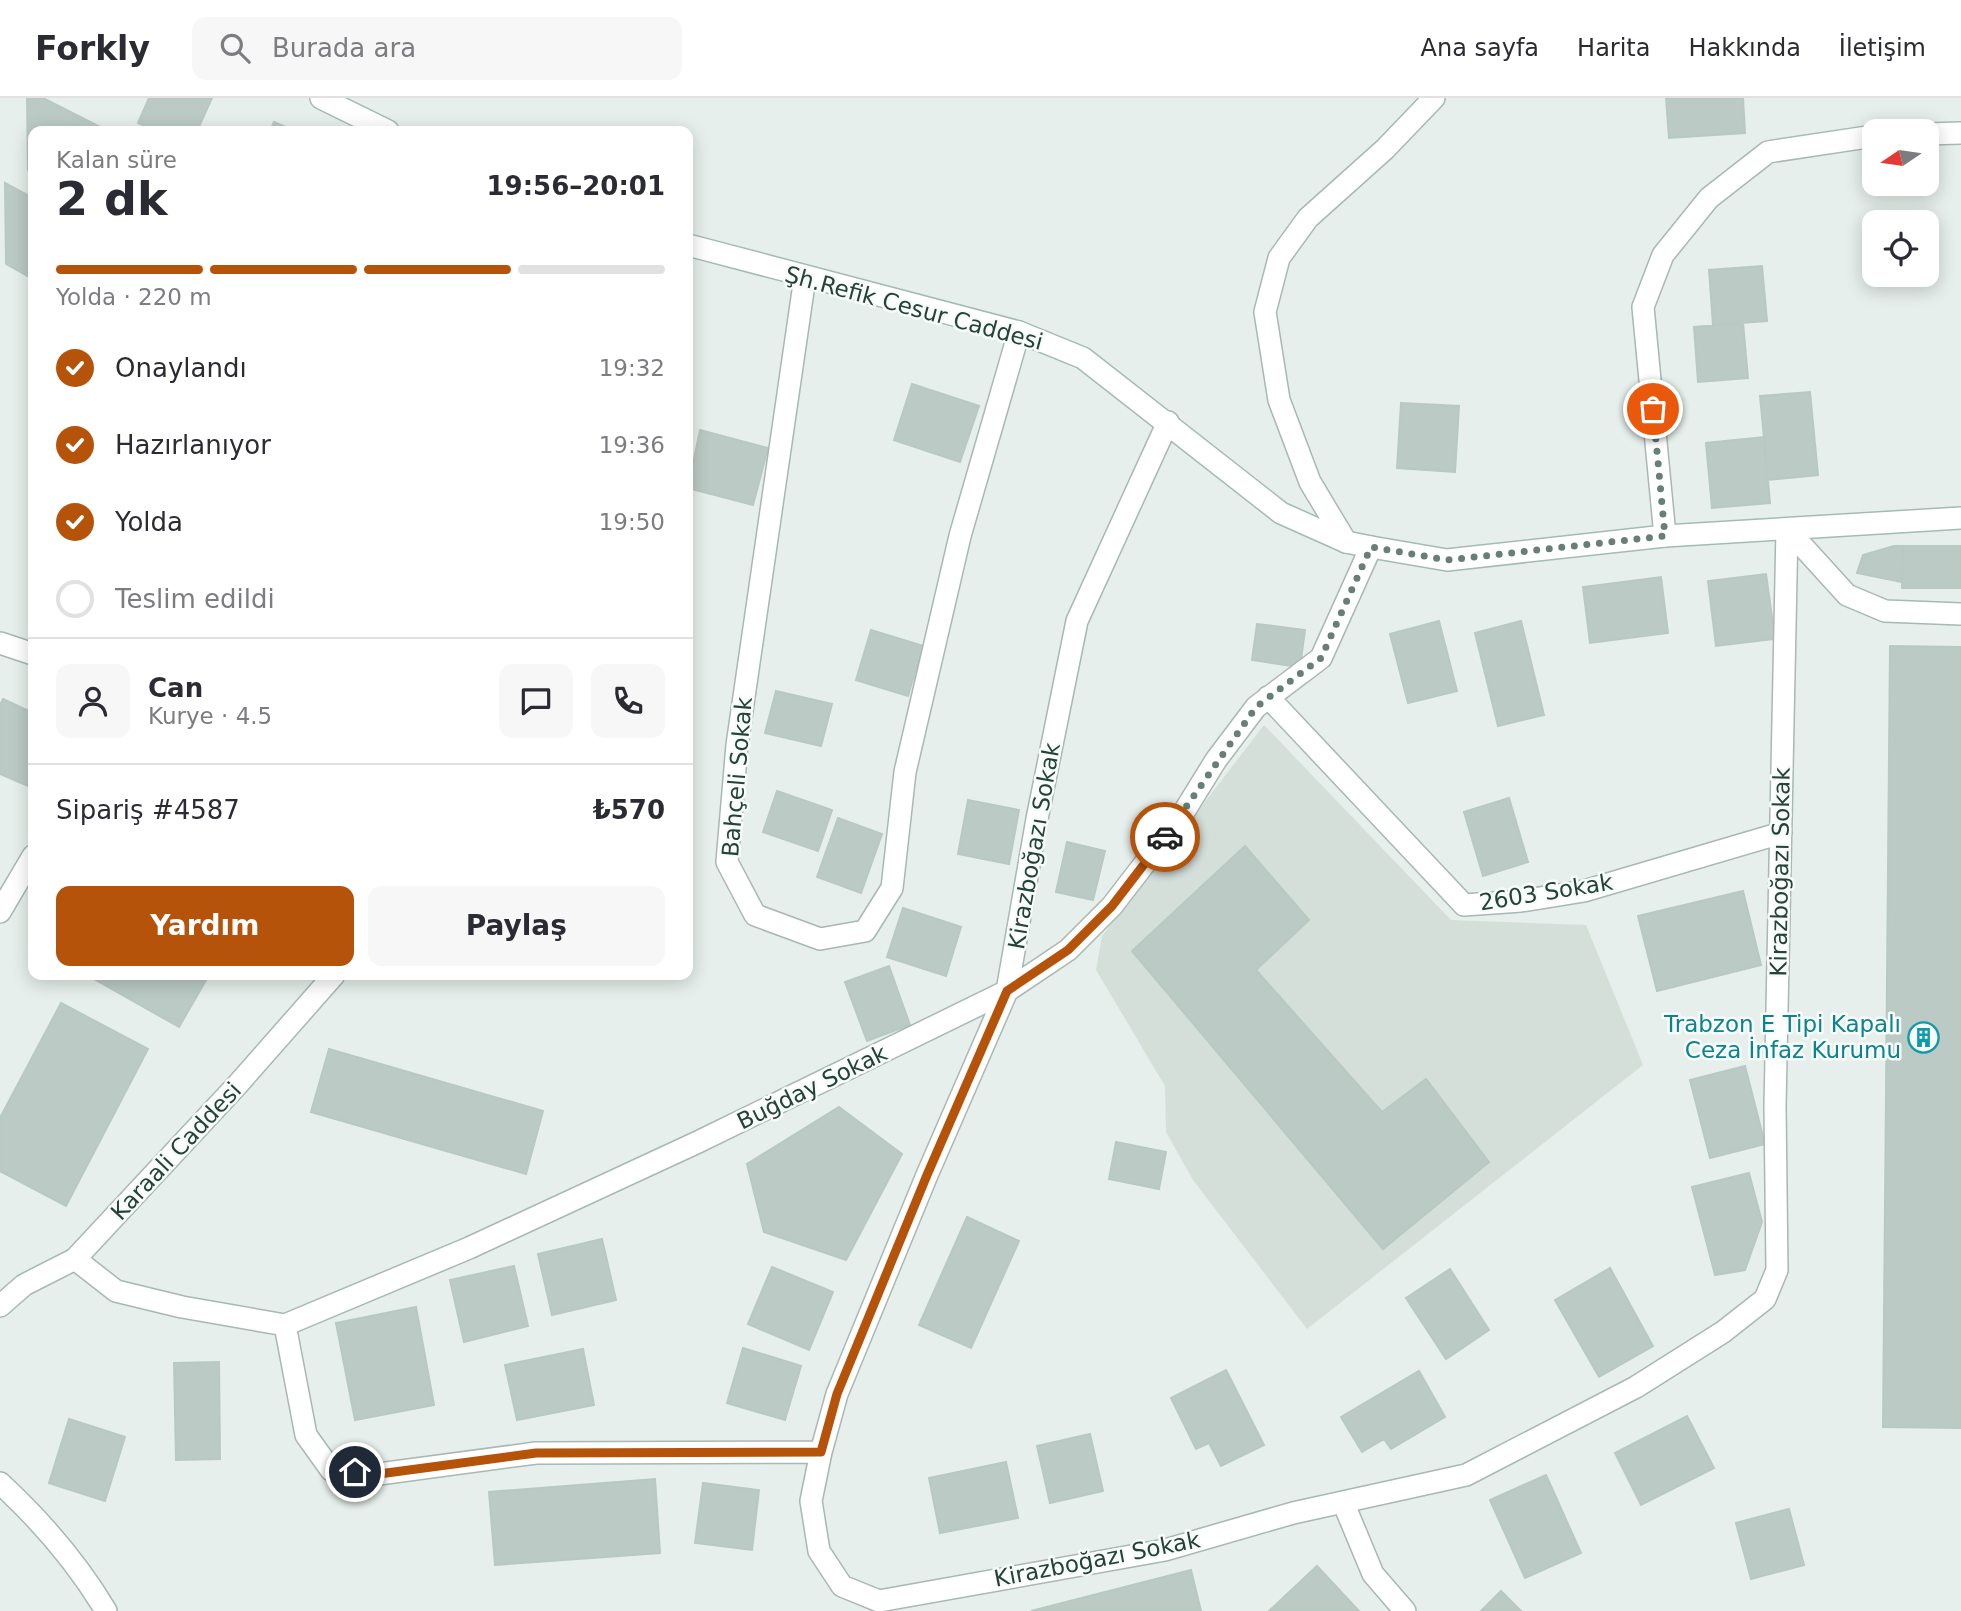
<!DOCTYPE html>
<html lang="tr">
<head>
<meta charset="utf-8">
<style>
	:root { --surface:#fff; --page:#f7f7f7; --text:#2b2b33; --muted:#7c7c81; --line:#e1e1e2; --accent:#b45309 }
	body { margin:0; font-family:"DejaVu Sans",sans-serif; background:var(--page); color:var(--text); height:100vh; display:flex; flex-direction:column; font-size:26px; white-space:nowrap }
	* { box-sizing:border-box; margin:0 }
	p { font-size:23px; color:var(--muted) }
	.icon { flex:none; width:38px; height:38px; fill:none; stroke:currentColor; stroke-width:2; stroke-linecap:round; stroke-linejoin:round }
	.map { position:relative; flex:1; overflow:hidden }
	.details { position:absolute; left:28px; top:28px; width:665px; height:854px; display:flex; flex-direction:column; background:var(--surface); border-radius:14px; box-shadow:0 4px 18px #0003 }
	.details>* { flex:none }
	.needle { width:46px; rotate:257deg }
	.buttons { position:absolute; left:1862px; top:21px; display:grid; gap:14px }
	.buttons a { display:grid; place-items:center; width:77px; height:77px; border-radius:14px; background:var(--surface); box-shadow:0 4px 18px #0003; font-size:35px }
	.pin { position:absolute; display:grid; place-items:center; width:60px; height:60px; color:#fff; margin:-30px; border:4px solid #fff; border-radius:50%; box-shadow:0 2px 7px #0007 }
	.courier { position:absolute; display:grid; place-items:center; width:70px; height:70px; margin:-35px; border:5px solid #b45309; border-radius:50%; background:#fff; color:#222; box-shadow:0 2px 9px #0007 }
	.head em { font-style:normal; font-weight:700 }
	.head div { display:flex; flex-direction:column-reverse }
	.head { display:flex; align-items:center; justify-content:space-between; height:119px; padding:0 28px }
	h1 { font-size:46px; font-weight:700; line-height:52px }
	.bar { display:grid; grid-template-columns:repeat(4,1fr); gap:10px 7px; align-content:center; height:84px; padding:0 28px }
	.bar i { height:9px; border-radius:5px; background:var(--line) }
	.bar .on { background:var(--accent) }
	.bar p { grid-column:span 4 }
	.line { display:flex; align-items:center; gap:18px; padding:0 28px; border-top:2px solid var(--line) }
	.line div { flex:1 }
	.round { display:grid; place-items:center; flex:none; width:74px; height:74px; border-radius:14px; background:var(--page) }
	ol { padding:0 28px; list-style:none }
	li { display:flex; align-items:center; gap:21px; height:77px }
	li p { margin-inline-start:auto }
	li .icon { padding:7px; border-radius:50%; background:var(--accent); color:#fff; stroke-width:4 }
	li:last-child { color:var(--muted) }
	li i { width:38px; height:38px; border:4px solid var(--line); border-radius:50% }
	.primary-button { display:flex; gap:14px; margin-top:auto; padding:14px 28px }
	.primary-button a { flex:1; height:80px; border-radius:14px; background:var(--accent); color:#fff; font-size:28px; font-weight:700; line-height:80px; text-align:center }
	.primary-button a+a { background:var(--page); color:var(--text) }
	header { display:flex; align-items:center; gap:42px; box-sizing:border-box; height:98px; padding:0 35px; background:var(--surface); border-bottom:2px solid var(--line) }
	header strong { font-size:33px }
	nav { display:flex; gap:38px; margin-inline-start:auto; font-size:24px }
	.search { width:490px; height:63px; background:var(--page); display:flex; align-items:center; gap:18px; box-sizing:border-box; padding:0 24px; border-radius:14px; color:var(--muted); font-size:26px }
	.map>svg:first-child { display:block }
	.built { fill:#d4dfda }
	.building { fill:#bbcac4; stroke:#b8c9c2; stroke-width:2 }
	.lines { fill:none; stroke-linecap:round; stroke-linejoin:round }
	.lane-casing { stroke:#a8b8b2; stroke-width:24 }
	.street-casing { stroke:#a8b8b2; stroke-width:24 }
	.secondary-casing { stroke:#a4bbb3; stroke-width:24 }
	.lane { stroke:#fff; stroke-width:21 }
	.street { stroke:#fff; stroke-width:21 }
	.secondary { stroke:#fff; stroke-width:21 }
	.done { stroke:#687f78; stroke-width:7; stroke-dasharray:0 12.6 }
	.route { stroke:#b45309; stroke-width:9 }
	.labels { text-anchor:middle; stroke-width:5; stroke-linejoin:round; paint-order:stroke }
	.street-label { font-size:23px; fill:#24423a; stroke:#f7fbf9 }
	.culture-label { font-size:23px; fill:#0d838f; stroke:#f7fbf9; text-anchor:end }
</style>
</head>
<body>
<header>
<strong>Forkly</strong>
<div class="search"><svg class="icon" aria-label="search" viewBox="0 0 24 24"><circle cx="10" cy="10" r="6"/><path d="M15 15l6 6"/></svg>Burada ara</div>
<nav><a>Ana sayfa</a><a>Harita</a><a>Hakkında</a><a>İletişim</a></nav>
</header>
<div class="map">
<svg width="1961" height="1513" viewBox="0 0 1961 1513">
	<rect width="100%" height="100%" fill="#e6efeb"/>
	<path class="built" d="M 1264,627 L 1451,822 L 1586,827 L 1643,967 L 1307,1231 L 1193,1082 L 1166,1034 L 1165,988 L 1096,872 L 1102,838 Z"/>
	<path class="building" d="M 27,0 L 43,0 L 108,33 L 33,33 L 33,74 L 28,72 Z
		M 149,0 L 212,0 L 197,33 L 156,33 L 138,25 Z
		M 1666,0 L 1743,0 L 1745,35 L 1669,40 Z
		M 274,24 L 295,33 L 270,33 Z
		M 5,85 L 33,100 L 33,181 L 6,166 Z
		M 1762,168 L 1767,223 L 1713,227 L 1709,172 Z
		M 1743,225 L 1748,280 L 1698,284 L 1694,229 Z
		M 912,286 L 979,308 L 960,364 L 894,342 Z
		M 1810,294 L 1818,377 L 1768,382 L 1760,298 Z
		M 1401,305 L 1459,308 L 1455,374 L 1397,370 Z
		M 700,332 L 768,350 L 753,407 L 688,390 Z
		M 1764,339 L 1770,405 L 1712,410 L 1706,345 Z
		M 1894,448 L 1903,448 L 1902,484 L 1857,475 L 1863,457 Z
		M 1903,448 L 1961,448 L 1961,490 L 1902,490 Z
		M 1766,476 L 1775,541 L 1716,548 L 1708,483 Z
		M 1661,479 L 1668,535 L 1590,545 L 1583,489 Z
		M 1439,523 L 1457,593 L 1408,605 L 1390,536 Z
		M 1521,523 L 1544,617 L 1498,628 L 1475,535 Z
		M 1257,526 L 1305,532 L 1300,569 L 1252,562 Z
		M 871,532 L 923,548 L 908,598 L 856,582 Z
		M 1890,548 L 1961,549 L 1961,1330 L 1883,1329 Z
		M 776,593 L 832,606 L 821,648 L 765,635 Z
		M 3,601 L 33,615 L 33,677 L 28,688 L 0,676 L 0,607 Z
		M 777,693 L 832,712 L 818,753 L 763,734 Z
		M 1509,700 L 1528,764 L 1483,778 L 1464,714 Z
		M 968,702 L 1019,712 L 1009,766 L 958,756 Z
		M 838,720 L 882,736 L 861,795 L 817,779 Z
		M 1067,744 L 1105,753 L 1093,802 L 1056,794 Z
		M 1245,748 L 1309,822 L 1256,872 L 1382,1014 L 1426,981 L 1489,1064 L 1383,1151 L 1132,853 Z
		M 1743,793 L 1761,867 L 1657,893 L 1638,818 Z
		M 903,810 L 961,829 L 946,878 L 887,859 Z
		M 889,868 L 910,927 L 867,943 L 845,884 Z
		M 87,877 L 209,877 L 179,929 Z
		M 61,905 L 148,951 L 66,1108 L 0,1073 L 0,1020 Z
		M 329,951 L 543,1013 L 526,1076 L 311,1014 Z
		M 1745,968 L 1765,1046 L 1710,1060 L 1690,982 Z
		M 839,1009 L 902,1056 L 846,1162 L 764,1134 L 747,1066 Z
		M 1116,1044 L 1166,1054 L 1159,1091 L 1109,1081 Z
		M 1749,1075 L 1762,1124 L 1745,1172 L 1715,1177 L 1692,1089 Z
		M 967,1119 L 1019,1143 L 971,1250 L 919,1227 Z
		M 602,1141 L 616,1202 L 552,1217 L 538,1156 Z
		M 514,1168 L 528,1228 L 464,1244 L 450,1182 Z
		M 772,1169 L 833,1194 L 809,1252 L 748,1226 Z
		M 1610,1170 L 1653,1248 L 1599,1279 L 1555,1202 Z
		M 1450,1171 L 1489,1232 L 1446,1261 L 1406,1200 Z
		M 416,1209 L 434,1307 L 355,1322 L 336,1225 Z
		M 743,1250 L 801,1268 L 785,1322 L 727,1305 Z
		M 583,1251 L 594,1307 L 517,1322 L 505,1267 Z
		M 219,1264 L 220,1361 L 176,1362 L 174,1265 Z
		M 1226,1272 L 1264,1347 L 1221,1368 L 1209,1345 L 1196,1351 L 1171,1300 Z
		M 1419,1273 L 1445,1319 L 1391,1351 L 1384,1341 L 1362,1354 L 1341,1319 Z
		M 1687,1318 L 1714,1370 L 1641,1407 L 1615,1355 Z
		M 69,1321 L 125,1339 L 105,1403 L 49,1385 Z
		M 1090,1336 L 1103,1393 L 1050,1405 L 1037,1348 Z
		M 1006,1364 L 1018,1420 L 940,1435 L 929,1380 Z
		M 1546,1377 L 1581,1455 L 1525,1480 L 1490,1402 Z
		M 655,1381 L 660,1455 L 495,1467 L 489,1394 Z
		M 703,1385 L 759,1392 L 752,1452 L 695,1445 Z
		M 1789,1411 L 1804,1467 L 1751,1481 L 1736,1425 Z
		M 1317,1468 L 1359,1513 L 1269,1513 Z
		M 1191,1472 L 1201,1513 L 1031,1513 Z
		M 1501,1493 L 1521,1513 L 1481,1513 Z"/>
	<g class="lines">
		<defs>
			<path id="lane" d="M 1787,431 L 1847,497 L 1885,513 L 1961,516"/>
			<path id="street" d="M 1927,36 L 1961,35
				M 805,179 L 737,647 L 727,764 L 755,817 L 820,841 L 865,833 L 892,790 L 905,674 L 960,438 L 1019,234
				M 1168,324 L 1077,523 L 1037,721 L 1007,893 L 927,1077 L 837,1296 L 821,1354 L 811,1403 L 819,1453 L 842,1488 L 879,1503 L 1165,1452 L 1293,1415 L 1466,1377 L 1636,1289 L 1723,1234 L 1765,1201 L 1777,1172 L 1775,1008 L 1787,431
				M 1665,438 L 1643,209 L 1663,157 L 1709,100 L 1768,54 L 1874,38
				M 1346,444 L 1310,384 L 1279,302 L 1265,214 L 1279,160 L 1308,120 L 1385,51 L 1434,0
				M 0,545 L 33,556
				M 1268,599 L 1464,807 L 1521,803 L 1584,793 L 1781,735
				M 0,814 L 33,758
				M 75,1161 L 116,1193 L 182,1209 L 285,1227 L 469,1150 L 698,1044 L 1007,893 L 1068,852 L 1112,808 L 1182,717 L 1216,662 L 1256,609 L 1321,560 L 1371,449
				M 0,1208 L 24,1187 L 75,1161 L 239,985 L 334,877
				M 285,1227 L 306,1337 L 331,1372 L 379,1376 L 536,1355 L 821,1354
				M 0,1385 C 40,1422 78,1466 106,1513
				M 1343,1404 L 1373,1476 L 1405,1513"/>
			<path id="secondary" d="M 321,0 L 388,33
				M 688,147 L 1019,234 L 1083,260 L 1281,415 L 1346,444 L 1371,449 L 1447,462 L 1665,438 L 1961,420"/>
		</defs>
		<use href="#lane" class="lane-casing"/>
		<use href="#street" class="street-casing"/>
		<use href="#secondary" class="secondary-casing"/>
		<use href="#lane" class="lane"/>
		<use href="#street" class="street"/>
		<use href="#secondary" class="secondary"/>
	</g>
	<g class="lines">
		<path class="done" d="M 1165,739 L 1256,609 L 1321,560 L 1371,449 L 1447,462 L 1665,438 L 1653,311"/>
		<path class="route" d="M 355,1374 L 379,1376 L 536,1355 L 821,1354 L 837,1296 L 927,1077 L 1007,893 L 1068,852 L 1112,808 L 1165,739"/>
	</g>
	<defs>
		<symbol id="building-ring" viewBox="-11 -11 22 22"><circle r="9.5" fill="#f7fbf9" stroke="#0f9aa8" stroke-width="1.5"/><path d="M-4-6H4V6H1V3H-1V6H-4ZM-2.5-4.3h1.7v1.8h-1.7ZM.8-4.3h1.7v1.8H.8ZM-2.5-1h1.7V.8h-1.7ZM.8-1h1.7V.8H.8Z" fill="#0f9aa8"/></symbol>
	</defs>
	<g fill-rule="evenodd">
		<use href="#building-ring" x="1906" y="922" width="35" height="35"/>
	</g>
	<g class="labels">
		<g class="street-label">
			<text transform="translate(914 210) rotate(15)" y="8">Şh.Refik Cesur Caddesi</text>
			<text transform="translate(737 679) rotate(-85)" y="8">Bahçeli Sokak</text>
			<text transform="translate(1034 748) rotate(-80)" y="8">Kirazboğazı Sokak</text>
			<text transform="translate(1780 774) rotate(-89)" y="8">Kirazboğazı Sokak</text>
			<text transform="translate(1546 794) rotate(-9)" y="8">2603 Sokak</text>
			<text transform="translate(812 989) rotate(-26)" y="8">Buğday Sokak</text>
			<text transform="translate(176 1053) rotate(-47)" y="8">Karaali Caddesi</text>
			<text transform="translate(1097 1461) rotate(-11)" y="8">Kirazboğazı Sokak</text>
		</g>
		<g class="culture-label">
			<text x="1901" y="934">Trabzon E Tipi Kapalı<tspan x="1901" dy="26">Ceza İnfaz Kurumu</tspan></text>
		</g>
	</g>
</svg>
<div class="buttons">
<a><svg class="needle" viewBox="-14 -14 28 28"><path d="M0-13l5 13h-10z" fill="#e53935"/><path d="M0 13l5-13h-10z" fill="#7c7c81"/></svg></a>
<a><svg class="icon" aria-label="locate" viewBox="0 0 24 24"><circle cx="12" cy="12" r="6"/><path d="M12 2v4M12 18v4M2 12h4M18 12h4"/></svg></a>
</div>
<div class="pin" style="left:1653px;top:311px;background:#ea580c"><svg class="icon" aria-label="bag" viewBox="0 0 24 24"><path d="M5 8h14l-1 12H6zM9 8a3 3 0 0 1 6 0"/></svg></div>
<div class="pin" style="left:355px;top:1374px;background:#1f2937"><svg class="icon" aria-label="home" viewBox="0 0 24 24"><path d="M3 11l9-7 9 7M6 9v11h12V9"/></svg></div>
<div class="courier" style="left:1165px;top:739px"><svg class="icon" aria-label="car" viewBox="0 0 24 24"><path d="M5 17H2v-5l4-1 3-4h7l3 4 3 1v5h-3M9 17h6M6 11h13"/><circle cx="7" cy="17" r="2"/><circle cx="17" cy="17" r="2"/></svg></div>
<section class="details">
<div class="head"><div><h1>2 dk</h1><p>Kalan süre</p></div><em>19:56–20:01</em></div>
<div class="bar"><i class="on"></i><i class="on"></i><i class="on"></i><i></i><p>Yolda · 220 m</p></div>
<ol>
<li><svg class="icon" aria-label="check" viewBox="0 0 24 24"><path d="M5 12l5 5 9-10"/></svg>Onaylandı<p>19:32</p></li>
<li><svg class="icon" aria-label="check" viewBox="0 0 24 24"><path d="M5 12l5 5 9-10"/></svg>Hazırlanıyor<p>19:36</p></li>
<li><svg class="icon" aria-label="check" viewBox="0 0 24 24"><path d="M5 12l5 5 9-10"/></svg>Yolda<p>19:50</p></li>
<li><i></i>Teslim edildi</li>
</ol>
<div class="line" style="height:126px"><a class="round"><svg class="icon" aria-label="person" viewBox="0 0 24 24"><circle cx="12" cy="8" r="4"/><path d="M4 21q1-7 8-7t8 7"/></svg></a><div><b>Can</b><p>Kurye · 4.5</p></div><a class="round"><svg class="icon" aria-label="chat" viewBox="0 0 24 24"><path d="M4 5h16v11H9l-5 4z"/></svg></a><a class="round"><svg class="icon" aria-label="phone" viewBox="0 0 24 24"><path d="M5 4h4l2 5-3 2q2 4 5 5l2-3 5 2v4C11 20 4 13 5 4z"/></svg></a></div>
<div class="line" style="height:91px"><div>Sipariş #4587</div><b>₺570</b></div>
<div class="primary-button"><a>Yardım</a><a>Paylaş</a></div>
</section>
</div>
</body>
</html>
